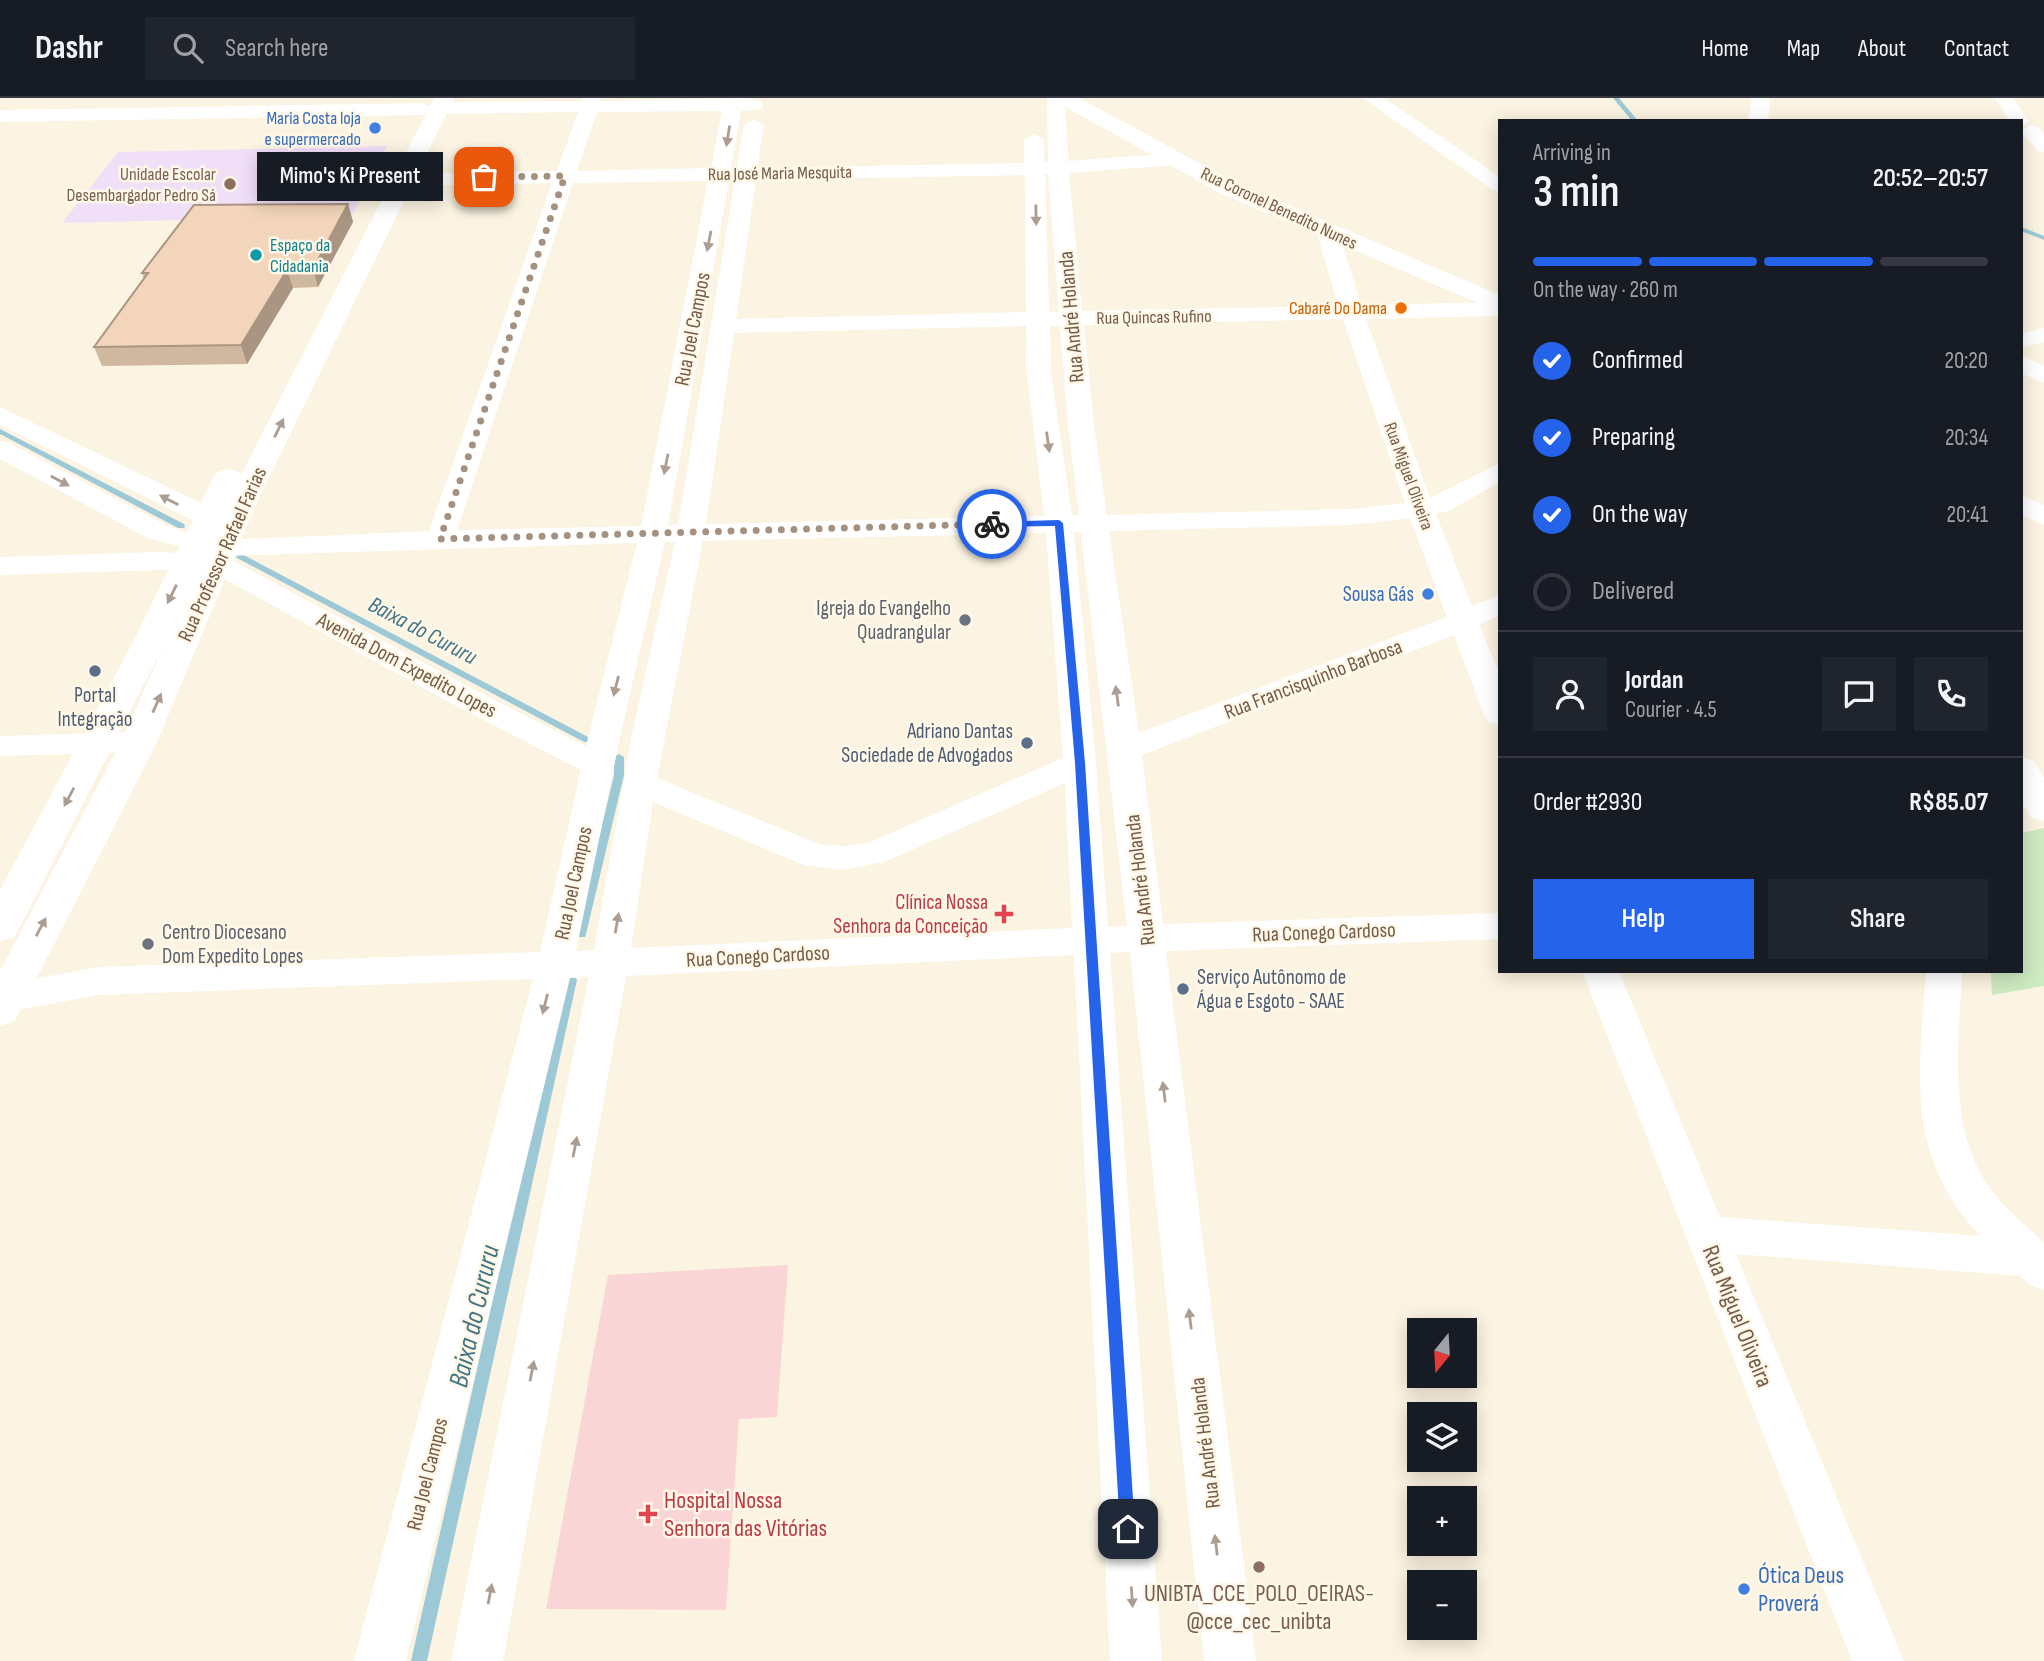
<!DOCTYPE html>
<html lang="en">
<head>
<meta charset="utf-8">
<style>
	:root { --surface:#171b24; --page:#20242c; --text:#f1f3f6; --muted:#9ea1a6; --line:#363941; --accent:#2563eb }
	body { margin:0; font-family:"Sofia Sans Condensed",sans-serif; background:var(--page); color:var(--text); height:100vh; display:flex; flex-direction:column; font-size:26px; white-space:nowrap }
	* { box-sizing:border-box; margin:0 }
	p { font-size:23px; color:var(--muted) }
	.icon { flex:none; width:38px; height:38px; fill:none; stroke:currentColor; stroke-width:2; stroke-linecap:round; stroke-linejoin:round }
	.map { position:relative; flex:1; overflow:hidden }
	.panel { position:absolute; left:1498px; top:21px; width:525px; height:854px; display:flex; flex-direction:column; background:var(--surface); border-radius:0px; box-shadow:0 4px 18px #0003 }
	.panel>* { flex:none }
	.needle { width:46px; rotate:198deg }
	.controls { position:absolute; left:1407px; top:1220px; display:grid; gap:14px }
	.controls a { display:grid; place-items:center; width:70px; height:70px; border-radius:0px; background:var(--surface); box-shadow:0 4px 18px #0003; font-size:35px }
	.pin { position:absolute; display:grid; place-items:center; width:60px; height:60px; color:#fff; margin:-30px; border-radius:14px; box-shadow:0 4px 10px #0006 }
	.courier { position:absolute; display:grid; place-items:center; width:70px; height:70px; margin:-35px; border:5px solid #2563eb; border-radius:50%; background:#fff; color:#222; box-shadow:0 2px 9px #0007 }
	.bubble { position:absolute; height:49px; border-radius:0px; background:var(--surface); box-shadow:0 4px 18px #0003; font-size:23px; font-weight:600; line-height:49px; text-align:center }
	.head em { font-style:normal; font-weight:600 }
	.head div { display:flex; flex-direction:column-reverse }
	.head { display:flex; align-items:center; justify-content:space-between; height:119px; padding:0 35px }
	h1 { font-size:46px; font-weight:600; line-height:52px }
	.bar { display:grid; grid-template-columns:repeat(4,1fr); gap:10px 7px; align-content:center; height:84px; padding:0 35px }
	.bar i { height:9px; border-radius:5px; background:var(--line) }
	.bar .current { background:var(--accent) }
	.bar p { grid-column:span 4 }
	.line { display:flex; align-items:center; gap:18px; padding:0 35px; border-top:2px solid var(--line) }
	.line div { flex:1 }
	.round { display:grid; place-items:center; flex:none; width:74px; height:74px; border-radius:0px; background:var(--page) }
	ol { padding:0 35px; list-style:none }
	li { display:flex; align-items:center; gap:21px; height:77px }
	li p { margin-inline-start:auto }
	li .icon { padding:7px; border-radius:50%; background:var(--accent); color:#fff; stroke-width:4 }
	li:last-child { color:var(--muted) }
	li i { width:38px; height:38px; border:4px solid var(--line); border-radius:50% }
	.cta { display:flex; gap:14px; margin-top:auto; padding:14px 35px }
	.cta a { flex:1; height:80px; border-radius:0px; background:var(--accent); color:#fff; font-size:28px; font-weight:600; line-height:80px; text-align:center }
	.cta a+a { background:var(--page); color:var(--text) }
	header { display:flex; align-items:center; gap:42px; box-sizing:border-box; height:98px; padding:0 35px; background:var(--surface); border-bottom:2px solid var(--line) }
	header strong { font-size:33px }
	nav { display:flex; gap:38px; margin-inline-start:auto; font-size:24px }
	.search { width:490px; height:63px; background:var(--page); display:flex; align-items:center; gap:18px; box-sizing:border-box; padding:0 24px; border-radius:0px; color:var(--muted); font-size:26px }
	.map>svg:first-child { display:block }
	.education { fill:#f1dff8 }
	.medical { fill:#fad5d6 }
	.green { fill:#ceeac1 }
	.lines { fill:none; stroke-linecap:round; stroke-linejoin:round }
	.stream { fill:#9dc9d7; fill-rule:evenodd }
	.street { fill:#fff; fill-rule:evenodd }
	.secondary { fill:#fff; fill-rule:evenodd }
	.wall { fill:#d0b7a0 }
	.shaded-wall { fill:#a99582 }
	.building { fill:#f2d5ba; stroke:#a99582; stroke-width:2 }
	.oneway { fill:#ac9d92 }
	.route { fill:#2563eb }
	.done { stroke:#a4917f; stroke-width:7; stroke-dasharray:0 12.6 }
	.shop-dot { fill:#3f7fe0; stroke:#fff8e8; stroke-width:2.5 }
	.education-dot { fill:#8d6e63; stroke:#fff8e8; stroke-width:2.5 }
	.culture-dot { fill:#0f9aa8; stroke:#fff8e8; stroke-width:2.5 }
	.food-dot { fill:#e8710a; stroke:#fff8e8; stroke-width:2.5 }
	.worship-dot { fill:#6b7280; stroke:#fff8e8; stroke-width:2.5 }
	.service-dot { fill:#5c6f8a; stroke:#fff8e8; stroke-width:2.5 }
	.health-dot { fill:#e0444e; stroke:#fff8e8; stroke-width:2.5 }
	.labels { text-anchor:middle; stroke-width:5; stroke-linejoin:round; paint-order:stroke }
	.far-shop-label { font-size:18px; fill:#366cbe; stroke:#fff8e8; text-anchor:end }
	.far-street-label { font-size:18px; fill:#745c49; stroke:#fff8e8 }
	.far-education-label { font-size:18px; fill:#785e54; stroke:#fff8e8; text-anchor:end }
	.far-culture-label { font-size:18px; fill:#0d838f; stroke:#fff8e8; text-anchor:start }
	.far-food-label { font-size:18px; fill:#c56008; stroke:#fff8e8; text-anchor:end }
	.street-label { font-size:21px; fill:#745c49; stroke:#fff8e8 }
	.shop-label { font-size:21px; fill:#366cbe; stroke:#fff8e8; text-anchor:end }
	.worship-label { font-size:21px; fill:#5b616d; stroke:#fff8e8; text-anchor:end }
	.service-label { font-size:21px; fill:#4e5e75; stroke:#fff8e8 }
	.health-label { font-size:21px; fill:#be3a42; stroke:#fff8e8; text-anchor:end }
	.water-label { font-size:23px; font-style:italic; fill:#427687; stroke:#fff8e8 }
	.near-street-label { font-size:24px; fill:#745c49; stroke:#fff8e8 }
	.near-health-label { font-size:24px; fill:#be3a42; stroke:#fff8e8; text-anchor:start }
	.near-shop-label { font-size:24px; fill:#366cbe; stroke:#fff8e8; text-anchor:start }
	.near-education-label { font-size:24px; fill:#785e54; stroke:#fff8e8 }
	.near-water-label { font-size:28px; font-style:italic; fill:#427687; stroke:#fff8e8 }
</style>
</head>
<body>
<header>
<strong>Dashr</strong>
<div class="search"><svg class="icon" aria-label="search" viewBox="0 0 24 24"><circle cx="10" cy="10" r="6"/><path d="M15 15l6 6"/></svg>Search here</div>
<nav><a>Home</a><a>Map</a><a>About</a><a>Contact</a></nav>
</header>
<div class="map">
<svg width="2044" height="1563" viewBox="0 0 2044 1563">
	<rect width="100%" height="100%" fill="#fcf4e2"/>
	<path class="education" d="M 387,48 L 352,118 L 62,125 L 118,54 Z"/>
	<path class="medical" d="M 788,1167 L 777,1319 L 739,1321 L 726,1512 L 546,1511 L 608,1177 Z"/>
	<path class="green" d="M 2044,730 L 2044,888 L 1992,897 L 1991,873 L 2021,873 L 2021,735 Z"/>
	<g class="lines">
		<path class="stream" d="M 1613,0 L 1619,0 L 1638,23 L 1632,23 Z
			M 2021,129 L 2044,138 L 2044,142 L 2021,133 Z
			M 0,331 L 184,426 L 185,428 L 184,430 L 178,430 L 0,336 Z
			M 240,455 L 590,640 L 592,642 L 590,644 L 584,644 L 237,460 L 236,458 Z
			M 619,656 L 624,659 L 624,677 L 586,836 L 585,839 L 577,839 L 576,836 L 614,677 L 614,659 Z
			M 571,878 L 575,879 L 577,882 L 427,1563 L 411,1563 L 565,882 L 567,879 Z"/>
		<path class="street" d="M 583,0 L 601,0 L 600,3 L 743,0 L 761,3 L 763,7 L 761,11 L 741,13 L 731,70 L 737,70 L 744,27 L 754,21 L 764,27 L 757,70 L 1024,65 L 1024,42 L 1034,36 L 1044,42 L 1044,64 L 1048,64 L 1047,0 L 1065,0 L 1068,63 L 1176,55 L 1183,57 L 1186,61 L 1183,65 L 1176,67 L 1069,75 L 1082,213 L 1338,208 L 1317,135 L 1320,130 L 1336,130 L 1339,135 L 1361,207 L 1500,204 L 1500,218 L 1366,221 L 1430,400 L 1500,365 L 1500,384 L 1449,413 L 1436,416 L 1472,508 L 1500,497 L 1500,517 L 1479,527 L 1500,577 L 1500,627 L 1489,624 L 1484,617 L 1454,537 L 1142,657 L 1163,826 L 1500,815 L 1500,841 L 1166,853 L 1256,1563 L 1204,1563 L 1130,854 L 1110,855 L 1162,1563 L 1110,1563 L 1074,857 L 626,878 L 503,1563 L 451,1563 L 589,879 L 570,880 L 406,1563 L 354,1563 L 533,881 L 99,897 L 0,915 L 0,887 L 99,869 L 540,854 L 581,672 L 447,603 L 210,473 L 158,472 L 0,477 L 0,459 L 158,454 L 207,456 L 148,440 L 0,361 L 0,343 L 9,345 L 168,428 L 198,438 L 223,442 L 429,433 L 552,85 L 385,88 L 378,86 L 375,82 L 378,78 L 385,76 L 557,73 L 578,14 L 438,16 L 430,13 L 422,17 L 0,24 L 0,12 L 422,5 L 430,8 L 438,4 L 582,3 ZM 722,13 L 711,70 L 577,73 L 597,14 ZM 1045,76 L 1048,76 L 1059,214 L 1049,214 ZM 1025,77 L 1026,214 L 736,221 L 756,82 ZM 729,82 L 735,82 L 678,427 L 668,427 ZM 708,83 L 641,428 L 457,432 L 573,85 ZM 1343,221 L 1405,405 L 1351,411 L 1107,417 L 1094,328 L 1084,227 ZM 1026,228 L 1027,275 L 1044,418 L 706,426 L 734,235 ZM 1050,228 L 1060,228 L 1068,328 L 1079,417 L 1072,417 L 1051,275 ZM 1410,420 L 1447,519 L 1139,635 L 1109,433 L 1351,427 ZM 1074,434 L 1081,434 L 1127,828 L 1108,829 L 1096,665 ZM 1046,435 L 1063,660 L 868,745 L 848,748 L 821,747 L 657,680 L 703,443 ZM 665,444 L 675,444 L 632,636 L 594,852 L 576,853 L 622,630 ZM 637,445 L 586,648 L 469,589 L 224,458 ZM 1065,685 L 1072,830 L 631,850 L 653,704 L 804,767 L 841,772 L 884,764 Z
			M 1363,0 L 1384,0 L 1500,79 L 1500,94 L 1493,92 Z
			M 1752,0 L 1770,0 L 1768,23 L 1748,23 Z
			M 1995,0 L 2013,0 L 2029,23 L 2026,27 L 2021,28 L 2021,23 L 2009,23 Z
			M 2031,27 L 2038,29 L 2044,36 L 2044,54 L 2037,52 L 2021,33 Z
			M 2044,230 L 2044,244 L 2021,250 L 2021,236 Z
			M 2021,257 L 2044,268 L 2044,285 L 2021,275 Z
			M 0,309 L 241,424 L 245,430 L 241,436 L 231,438 L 221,436 L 0,327 Z
			M 2021,397 L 2044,407 L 2044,427 L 2021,417 Z
			M 139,634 L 150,637 L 155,644 L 150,651 L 139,654 L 0,658 L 0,638 Z
			M 1582,873 L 1619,873 L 1720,1119 L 1981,1138 C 1904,1059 1919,973 1926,873 L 1962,873 C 1959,946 1946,1029 1991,1092 C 2005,1111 2027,1128 2044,1145 L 2044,1192 L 2029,1186 L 2020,1178 L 1736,1156 L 1904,1563 L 1852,1563 Z"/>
		<path class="secondary" d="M 434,0 L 454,0 L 257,404 L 157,644 L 15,923 L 0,928 L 0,873 L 121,644 L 165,545 L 20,829 L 14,839 L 0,843 L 0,792 L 134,542 L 213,380 L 218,374 L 228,371 L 238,374 L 241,377 Z
			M 1054,0 L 1079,0 L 1238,86 L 1500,197 L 1500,214 L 1222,96 L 1057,4 Z
			M 2021,659 L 2034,663 L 2044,680 L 2044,723 L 2031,720 L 2021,703 Z"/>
	</g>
	<path class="wall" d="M 348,106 L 353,124 L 318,189 L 293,190 L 247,266 L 102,268 L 94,249 L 144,181 L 142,175 Z"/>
	<path class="shaded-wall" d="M 348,106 L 353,124 L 318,189 L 313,171 Z
		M 287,172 L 293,190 L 247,266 L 241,247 Z"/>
	<path class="building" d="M 348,106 L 313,171 L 287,172 L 241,247 L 94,249 L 148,175 L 142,175 L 194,107 Z"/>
	<defs><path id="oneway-solid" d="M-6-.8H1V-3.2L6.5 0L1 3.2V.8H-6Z" transform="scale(1.75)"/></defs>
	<g class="oneway">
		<use href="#oneway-solid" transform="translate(728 38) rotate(99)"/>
		<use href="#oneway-solid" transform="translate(1036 117) rotate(89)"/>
		<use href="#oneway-solid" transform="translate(709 143) rotate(101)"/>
		<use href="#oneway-solid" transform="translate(279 330) rotate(-64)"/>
		<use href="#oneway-solid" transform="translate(1048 344) rotate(82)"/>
		<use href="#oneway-solid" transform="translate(666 366) rotate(101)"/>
		<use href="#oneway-solid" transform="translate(60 383) rotate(28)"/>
		<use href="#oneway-solid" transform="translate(169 402) rotate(-153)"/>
		<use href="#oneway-solid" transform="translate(172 496) rotate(116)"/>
		<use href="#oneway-solid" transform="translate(616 588) rotate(104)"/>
		<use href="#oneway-solid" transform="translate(1117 598) rotate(-98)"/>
		<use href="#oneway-solid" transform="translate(157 605) rotate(-66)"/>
		<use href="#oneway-solid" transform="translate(69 699) rotate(118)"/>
		<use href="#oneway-solid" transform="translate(617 825) rotate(-80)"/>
		<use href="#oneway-solid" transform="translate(41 829) rotate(-62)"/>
		<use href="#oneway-solid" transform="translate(545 906) rotate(104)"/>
		<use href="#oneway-solid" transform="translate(1164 994) rotate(-97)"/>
		<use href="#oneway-solid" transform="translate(575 1049) rotate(-79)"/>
		<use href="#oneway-solid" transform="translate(1190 1221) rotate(-97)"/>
		<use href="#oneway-solid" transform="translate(532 1273) rotate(-79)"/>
		<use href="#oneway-solid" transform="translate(1216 1447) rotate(-97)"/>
		<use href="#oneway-solid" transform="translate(490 1496) rotate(-79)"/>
		<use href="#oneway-solid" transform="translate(1132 1499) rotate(86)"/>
	</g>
	<path class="route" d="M 1059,422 L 1063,425 L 1085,665 L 1135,1431 L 1133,1437 L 1128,1439 L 1122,1437 L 1120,1431 L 1075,665 L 1055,428 L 992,429 L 988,426 L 992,424 Z"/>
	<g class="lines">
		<path class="done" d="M 484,79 L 565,78 L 440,441 L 992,426"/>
	</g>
	<g class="shop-dot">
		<circle cx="375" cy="30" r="7"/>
		<circle cx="1428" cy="496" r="7"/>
		<circle cx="1744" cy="1491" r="7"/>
	</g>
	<g class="education-dot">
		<circle cx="230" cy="86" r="7"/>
		<circle cx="1259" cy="1469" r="7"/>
	</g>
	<circle class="culture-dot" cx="256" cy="157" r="7"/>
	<circle class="food-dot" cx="1401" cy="210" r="7"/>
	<g class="worship-dot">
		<circle cx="965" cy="522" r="7"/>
		<circle cx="148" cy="846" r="7"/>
	</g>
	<g class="service-dot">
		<circle cx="95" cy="573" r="7"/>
		<circle cx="1027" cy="645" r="7"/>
		<circle cx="1183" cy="891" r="7"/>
	</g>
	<g class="health-dot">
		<path d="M1000.5 805.5h7v7h7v7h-7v7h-7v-7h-7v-7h7z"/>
		<path d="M644.5 1405.5h7v7h7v7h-7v7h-7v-7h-7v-7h7z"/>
	</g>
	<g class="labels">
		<g class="far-shop-label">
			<text x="361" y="26">Maria Costa loja<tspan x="361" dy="21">e supermercado</tspan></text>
		</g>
		<g class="far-street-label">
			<text transform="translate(780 75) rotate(-1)" y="6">Rua José Maria Mesquita</text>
			<text transform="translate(1279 110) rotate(25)" y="6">Rua Coronel Benedito Nunes</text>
			<text transform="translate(1154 219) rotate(-1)" y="6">Rua Quincas Rufino</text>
			<text transform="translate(1409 378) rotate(70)" y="6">Rua Miguel Oliveira</text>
		</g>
		<g class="far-education-label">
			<text x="216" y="82">Unidade Escolar<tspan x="216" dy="21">Desembargador Pedro Sá</tspan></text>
		</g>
		<g class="far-culture-label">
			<text x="270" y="153">Espaço da<tspan x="270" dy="21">Cidadania</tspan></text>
		</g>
		<g class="far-food-label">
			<text x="1387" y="216">Cabaré Do Dama</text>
		</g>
		<g class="street-label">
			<text transform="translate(1071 219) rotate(-95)" y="7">Rua André Holanda</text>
			<text transform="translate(692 231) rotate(-79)" y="7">Rua Joel Campos</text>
			<text transform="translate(222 456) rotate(-66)" y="7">Rua Professor Rafael Farias</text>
			<text transform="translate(407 567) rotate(28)" y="7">Avenida Dom Expedito Lopes</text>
			<text transform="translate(1313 581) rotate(-21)" y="7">Rua Francisquinho Barbosa</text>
			<text transform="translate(1140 782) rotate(-97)" y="7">Rua André Holanda</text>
			<text transform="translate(573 785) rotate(-78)" y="7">Rua Joel Campos</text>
			<text transform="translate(1324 834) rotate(-2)" y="7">Rua Conego Cardoso</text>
			<text transform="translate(758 858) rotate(-3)" y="7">Rua Conego Cardoso</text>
			<text transform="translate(1205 1345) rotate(-97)" y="7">Rua André Holanda</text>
			<text transform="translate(427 1376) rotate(-76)" y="7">Rua Joel Campos</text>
		</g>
		<g class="shop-label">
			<text x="1414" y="503">Sousa Gás</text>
		</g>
		<g class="worship-label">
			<text x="951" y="517">Igreja do Evangelho<tspan x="951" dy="24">Quadrangular</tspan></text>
			<text x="162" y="841" text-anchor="start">Centro Diocesano<tspan x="162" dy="24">Dom Expedito Lopes</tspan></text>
		</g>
		<g class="service-label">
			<text x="95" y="604">Portal<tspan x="95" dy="24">Integração</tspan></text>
			<text x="1013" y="640" text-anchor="end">Adriano Dantas<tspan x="1013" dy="24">Sociedade de Advogados</tspan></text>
			<text x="1197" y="886" text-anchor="start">Serviço Autônomo de<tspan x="1197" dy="24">Água e Esgoto - SAAE</tspan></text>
		</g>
		<g class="health-label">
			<text x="988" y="811">Clínica Nossa<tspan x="988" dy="24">Senhora da Conceição</tspan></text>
		</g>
		<g class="water-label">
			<text transform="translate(423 532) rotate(28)" y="8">Baixa do Cururu</text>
		</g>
		<g class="near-street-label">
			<text transform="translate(1738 1218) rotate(68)" y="8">Rua Miguel Oliveira</text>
		</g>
		<g class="near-health-label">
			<text x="664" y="1410">Hospital Nossa<tspan x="664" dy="28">Senhora das Vitórias</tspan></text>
		</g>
		<g class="near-shop-label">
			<text x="1758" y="1485">Ótica Deus<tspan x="1758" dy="28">Proverá</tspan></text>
		</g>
		<g class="near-education-label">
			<text x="1259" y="1503">UNIBTA_CCE_POLO_OEIRAS-<tspan x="1259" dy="28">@cce_cec_unibta</tspan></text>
		</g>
		<g class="near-water-label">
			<text transform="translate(473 1218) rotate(-77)" y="10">Baixa do Cururu</text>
		</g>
	</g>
</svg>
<div class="controls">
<a><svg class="needle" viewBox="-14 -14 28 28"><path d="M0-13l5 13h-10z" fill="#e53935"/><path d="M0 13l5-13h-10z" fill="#9ea1a6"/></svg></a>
<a><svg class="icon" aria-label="layers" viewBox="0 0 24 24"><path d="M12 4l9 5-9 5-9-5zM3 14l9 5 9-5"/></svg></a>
<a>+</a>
<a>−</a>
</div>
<div class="pin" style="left:484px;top:79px;background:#ea580c"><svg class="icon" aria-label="bag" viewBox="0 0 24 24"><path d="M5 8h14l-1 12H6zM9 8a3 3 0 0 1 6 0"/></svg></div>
<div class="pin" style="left:1128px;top:1431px;background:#1f2937"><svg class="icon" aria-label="home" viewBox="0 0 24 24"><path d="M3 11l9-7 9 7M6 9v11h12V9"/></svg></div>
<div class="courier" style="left:992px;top:426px"><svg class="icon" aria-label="bike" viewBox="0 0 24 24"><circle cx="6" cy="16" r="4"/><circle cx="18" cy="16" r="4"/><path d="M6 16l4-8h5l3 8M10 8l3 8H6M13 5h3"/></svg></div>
<div class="bubble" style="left:257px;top:54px;width:186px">Mimo's Ki Present</div>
<section class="panel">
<div class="head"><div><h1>3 min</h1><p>Arriving in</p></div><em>20:52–20:57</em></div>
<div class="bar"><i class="current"></i><i class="current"></i><i class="current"></i><i></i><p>On the way · 260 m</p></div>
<ol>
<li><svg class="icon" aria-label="check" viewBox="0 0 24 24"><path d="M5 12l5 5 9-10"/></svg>Confirmed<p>20:20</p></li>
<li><svg class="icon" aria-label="check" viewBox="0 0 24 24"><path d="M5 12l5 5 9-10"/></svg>Preparing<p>20:34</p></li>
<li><svg class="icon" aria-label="check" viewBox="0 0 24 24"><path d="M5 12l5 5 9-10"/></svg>On the way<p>20:41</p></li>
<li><i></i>Delivered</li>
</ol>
<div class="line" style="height:126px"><a class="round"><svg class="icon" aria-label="person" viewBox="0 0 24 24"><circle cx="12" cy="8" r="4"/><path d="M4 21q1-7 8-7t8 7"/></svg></a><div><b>Jordan</b><p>Courier · 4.5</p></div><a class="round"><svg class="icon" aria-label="chat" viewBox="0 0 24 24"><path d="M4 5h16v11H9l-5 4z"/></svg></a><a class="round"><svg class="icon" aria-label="phone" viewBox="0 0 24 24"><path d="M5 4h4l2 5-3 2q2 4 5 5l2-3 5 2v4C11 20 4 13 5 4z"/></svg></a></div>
<div class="line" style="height:91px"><div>Order #2930</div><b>R$85.07</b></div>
<div class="cta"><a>Help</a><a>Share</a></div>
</section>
</div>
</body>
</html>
